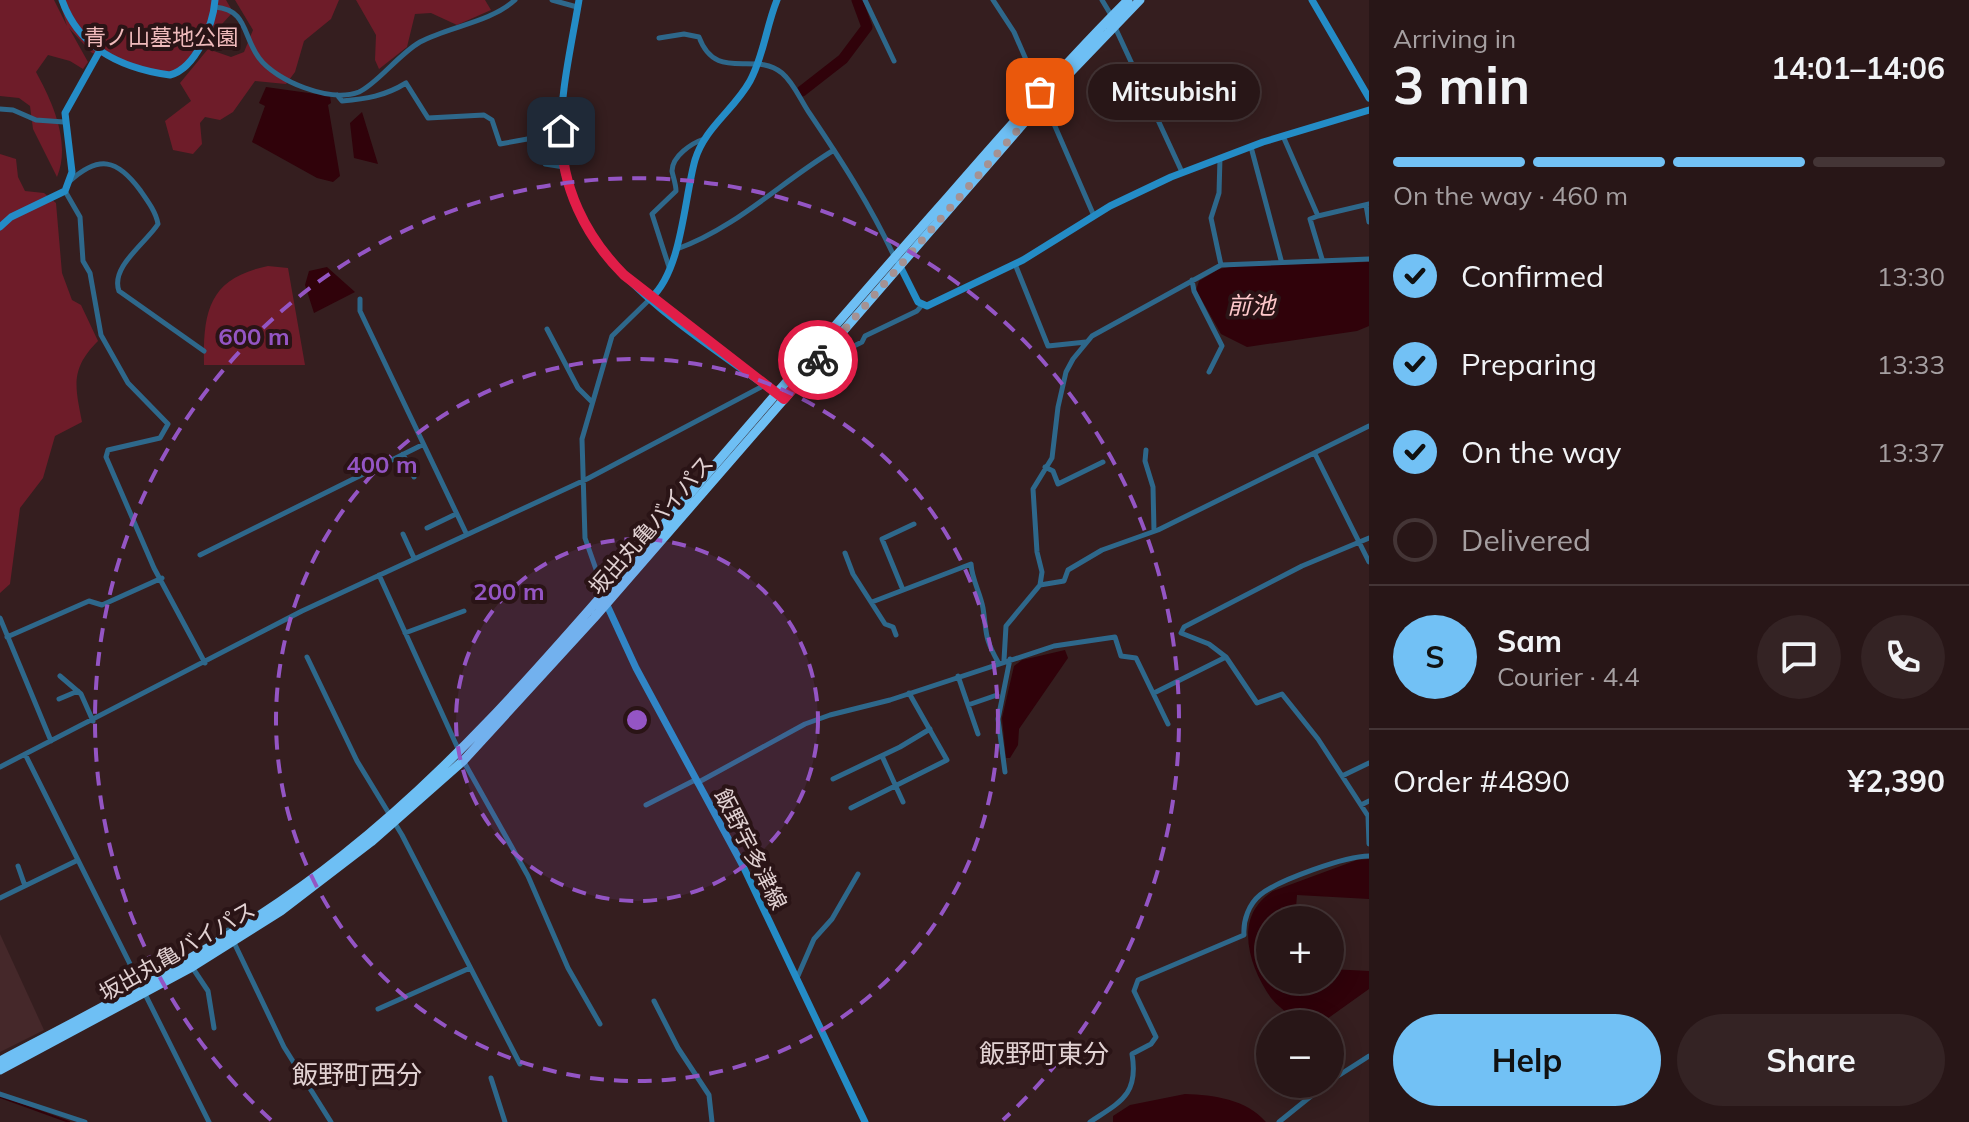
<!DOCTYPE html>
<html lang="en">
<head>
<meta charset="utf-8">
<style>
	:root { --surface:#281617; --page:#342324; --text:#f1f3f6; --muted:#a59fa1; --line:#443536; --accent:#72c1f5 }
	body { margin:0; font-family:Mulish,"Noto Sans JP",sans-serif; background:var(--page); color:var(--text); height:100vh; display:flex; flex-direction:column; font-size:30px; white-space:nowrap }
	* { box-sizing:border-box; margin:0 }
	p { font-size:26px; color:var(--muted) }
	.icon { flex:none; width:44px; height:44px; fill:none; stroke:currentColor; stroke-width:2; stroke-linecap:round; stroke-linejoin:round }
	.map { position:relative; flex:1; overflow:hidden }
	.side { display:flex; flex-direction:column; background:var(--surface); width:600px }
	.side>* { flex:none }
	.buttons { position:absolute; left:1256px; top:906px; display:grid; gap:16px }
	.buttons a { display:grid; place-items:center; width:88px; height:88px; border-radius:50%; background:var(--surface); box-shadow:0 4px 20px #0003,0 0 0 2px var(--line); font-size:40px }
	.pin { position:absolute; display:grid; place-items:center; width:68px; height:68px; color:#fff; margin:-34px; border-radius:16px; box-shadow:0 4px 12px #0006 }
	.courier { position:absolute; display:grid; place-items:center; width:80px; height:80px; margin:-40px; border:6px solid #e11d48; border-radius:50%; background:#fff; color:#222; box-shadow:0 2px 10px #0007 }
	.bubble { position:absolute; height:56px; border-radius:28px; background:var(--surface); box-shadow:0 4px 20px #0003,0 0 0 2px var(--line); font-size:26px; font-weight:700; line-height:56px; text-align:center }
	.summary em { font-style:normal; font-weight:700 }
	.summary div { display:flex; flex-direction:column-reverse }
	.summary { display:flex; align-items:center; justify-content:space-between; height:136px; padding:0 24px }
	h1 { font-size:52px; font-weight:700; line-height:60px }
	.bar { display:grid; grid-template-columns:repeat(4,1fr); gap:12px 8px; align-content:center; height:96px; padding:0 24px }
	.bar i { height:10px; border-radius:6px; background:var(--line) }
	.bar .current { background:var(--accent) }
	.bar p { grid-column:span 4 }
	.line { display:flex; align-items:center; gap:20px; padding:0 24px; border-top:2px solid var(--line) }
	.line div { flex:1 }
	.round { display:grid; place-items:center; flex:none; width:84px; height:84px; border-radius:42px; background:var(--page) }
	ol { padding:0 24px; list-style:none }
	li { display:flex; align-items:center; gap:24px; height:88px }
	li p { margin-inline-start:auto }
	li .icon { padding:8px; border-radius:50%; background:var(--accent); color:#111; stroke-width:4 }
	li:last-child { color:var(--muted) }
	li i { width:44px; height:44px; border:4px solid var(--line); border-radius:50% }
	.cta { display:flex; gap:16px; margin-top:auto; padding:16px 24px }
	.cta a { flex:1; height:92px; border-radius:48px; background:var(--accent); color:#111; font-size:32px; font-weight:700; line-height:92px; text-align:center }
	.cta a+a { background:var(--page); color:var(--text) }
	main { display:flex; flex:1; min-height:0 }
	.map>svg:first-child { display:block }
	.built { fill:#45282a }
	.green { fill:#6e1c29 }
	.water { fill:#30020a }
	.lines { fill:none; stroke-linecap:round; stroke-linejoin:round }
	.stream { stroke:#30020a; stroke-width:2 }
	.river { stroke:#30020a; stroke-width:11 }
	.street { stroke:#2e688b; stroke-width:5 }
	.secondary { stroke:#248cc6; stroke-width:7 }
	.highway { stroke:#6ebff4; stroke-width:9 }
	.done { stroke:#a59293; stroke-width:8; stroke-dasharray:0 14.4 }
	.route { stroke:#e11d48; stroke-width:10 }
	.ring { fill:none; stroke:#9455c4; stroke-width:4; stroke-dasharray:14 10 }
	.labels { text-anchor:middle; stroke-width:8; stroke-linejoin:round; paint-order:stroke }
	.park-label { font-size:22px; fill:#efbabb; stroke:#2a1416 }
	.street-label { font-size:22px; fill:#e1d1d2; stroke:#2a1416 }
	.water-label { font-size:24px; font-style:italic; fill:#ffc9cb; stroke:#2a1416 }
	.quarter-label { font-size:26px; fill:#e1d1d2; stroke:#2a1416 }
	.centre { fill:#9455c4; stroke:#2a1416; stroke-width:4 }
	.ring-label { font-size:24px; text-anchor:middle; font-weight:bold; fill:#9455c4; stroke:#2a1416; stroke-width:8; stroke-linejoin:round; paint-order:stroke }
</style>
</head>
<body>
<main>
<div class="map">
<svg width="1369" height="1122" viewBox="0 0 1369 1122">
	<rect width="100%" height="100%" fill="#351e1f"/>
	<path class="built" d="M 0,934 L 44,1030 L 0,1052 Z"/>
	<path class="green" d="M 0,0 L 54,0 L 67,26 L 59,0 L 226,0 L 233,12 L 202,46 L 187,70 L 170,77 L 92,53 L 69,28 L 88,62 L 83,69 L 70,61 L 48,55 L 36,72 C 53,103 71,143 57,177 L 33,129 L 30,106 L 19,98 L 0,96 Z
		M 235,0 L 339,0 L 331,19 L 304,41 L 295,72 L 286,84 L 255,81 L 233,112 L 220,120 L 205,117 L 200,123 L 202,144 L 193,154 L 173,150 L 165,121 L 191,101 L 180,83 L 208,49 L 231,57 L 244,52 L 253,30 Z
		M 356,0 L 485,0 L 491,10 L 457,25 L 431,13 L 415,14 L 407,47 L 379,69 L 375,60 L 376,35 Z
		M 0,154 L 16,159 L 18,177 L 25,191 L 44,193 L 56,203 L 62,273 L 72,300 L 81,305 L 98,341 C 70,369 75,386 82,422 L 55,436 L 43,478 L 20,508 L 10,584 L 0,593 Z
		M 268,266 L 288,268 L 305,365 L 204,365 C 203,311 209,278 268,266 Z"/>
	<path class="water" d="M 266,87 L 330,96 L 331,103 L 328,105 L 340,176 L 333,182 L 317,178 L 252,142 L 265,106 L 259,103 Z
		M 362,112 L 378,164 L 354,158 L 350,123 Z
		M 1369,262 L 1369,326 L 1357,331 L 1247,347 L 1221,334 L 1196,290 L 1199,281 L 1219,269 L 1235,266 Z
		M 327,267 L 355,292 L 314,313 L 305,285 L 309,271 Z
		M 1065,650 L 1068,658 L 1019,729 L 1018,745 L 1010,758 L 1006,758 L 1002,718 L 1014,666 L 1022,660 Z
		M 1369,859 L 1369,899 L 1297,895 L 1295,920 L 1270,920 L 1270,980 L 1330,980 L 1330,969 L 1369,971 L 1369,989 L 1320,1024 L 1300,1024 C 1291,1015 1279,1008 1271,998 C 1248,965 1233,916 1273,891 L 1357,860 Z
		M 1185,1094 C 1214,1095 1246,1099 1266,1122 L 1113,1122 L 1113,1116 L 1130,1105 Z"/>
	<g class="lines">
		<path class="stream" d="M 0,1097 L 69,1122"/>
		<path class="river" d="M 802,91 L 843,59 L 867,27 L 857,0"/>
		<path class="street" d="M 552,0 L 577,7
			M 865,0 L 894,61
			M 993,0 L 1014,32 L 1094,216
			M 1102,0 L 1111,15
			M 215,7 C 248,10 242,35 259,58 C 276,81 330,103 359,92 C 377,84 399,54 420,42 C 450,26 489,23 515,0
			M 1114,25 L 1182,172
			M 659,38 L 684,34 L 699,37 C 716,83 754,50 782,73 C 794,83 801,101 810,114 C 841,160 870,205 894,256
			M 337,95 L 342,101 C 366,99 385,96 406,83 L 428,118 L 484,115 L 492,120 L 500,144 L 533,138 L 545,164 L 564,167
			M 0,109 L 13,110 L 36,120 L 64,122
			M 1283,136 L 1318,216 L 1369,204
			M 1251,147 L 1281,260
			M 70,181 C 99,155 117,159 140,190 C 147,200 156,212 158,224 C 146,243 110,267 119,291 L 204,351
			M 65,191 L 80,217 L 83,261 L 90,273 L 101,335 L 128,383 L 168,424 L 160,438 L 108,450 L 106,457 L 154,568 L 205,663
			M 1366,205 L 1369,222
			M 1318,216 L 1310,219 L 1322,259
			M 677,249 C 736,228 781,182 834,150
			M 1015,264 L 1048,346 L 1086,342
			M 1221,265 L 1369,259
			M 669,267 L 652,214 L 676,191 C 676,184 673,177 672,171 C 672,156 692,143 704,139
			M 1192,280 L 1194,291 L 1222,346 L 1209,372
			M 360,299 L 360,311 L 466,533
			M 547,329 L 578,388 L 591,401
			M 827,350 L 838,354 L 862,342 L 865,336 L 917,311 L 922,305
			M 1146,450 L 1145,461 L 1153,487 L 1154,531
			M 403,454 L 414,477
			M 1315,454 L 1369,562
			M 1045,467 L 1053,471 L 1058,484 L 1103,462
			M 427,528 L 456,514
			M 403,534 L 414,558
			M 1369,538 L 1302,566 L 1184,627 L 1181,633 L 1209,644 L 1226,657 L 1257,703 L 1282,694 L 1318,739 L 1368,816 L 1369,844
			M 845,553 L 853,574 L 885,624 L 893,627 L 896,635
			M 200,555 L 422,445
			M 379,575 L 460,753
			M 1040,585 L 1042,572 L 1037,552 L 1033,489 L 1052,458 L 1058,407 L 1066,372 L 1073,359 L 1092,336 L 1221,265 L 1211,218 L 1219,193 L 1220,158
			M 903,590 L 882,539 L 914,524
			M 604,592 L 585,538 L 582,439 L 612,336 L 650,299
			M 872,602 L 971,564 C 972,580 980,592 983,608 C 987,634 984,637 998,662
			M 0,618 L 51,741
			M 405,633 L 464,611
			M 7,637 L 89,601 L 102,605 L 162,578
			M 307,657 L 357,761 L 402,835 L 520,1064
			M 1004,660 L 1006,626 L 1040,585 L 1064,581 L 1068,570 L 1102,550 L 1158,530 L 1369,426
			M 60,676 L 81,694 L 93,721
			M 958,676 L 978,734
			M 1154,693 L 1226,657
			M 59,699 L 78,691
			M 968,705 L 997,695
			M 25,754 L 209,1122
			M 882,756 L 903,802
			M 464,762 L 528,876 L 568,968 L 600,1024
			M 0,767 L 302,611 L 587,479 L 765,385
			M 1005,772 L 998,719 L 1010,659
			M 1342,776 L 1369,763
			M 833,779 L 900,747 L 930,729
			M 697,783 L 805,724 L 830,715 L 890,700 L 1054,646 L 1115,637 L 1121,656 L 1136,658 L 1168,724
			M 646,805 L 695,780
			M 1361,805 L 1369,801
			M 851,808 L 947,760 L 909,693
			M 18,866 L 25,886
			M 0,898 L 76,861
			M 228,930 L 284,1047 L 331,1122
			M 192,967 L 208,991 L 214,1028
			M 797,978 L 814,939 L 832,919 L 858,874
			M 654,1001 L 678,1048 L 709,1095 L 712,1122
			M 378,1009 L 470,968
			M 491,1078 L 505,1122
			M 1330,1081 L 1369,1056
			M 0,1094 L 85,1122
			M 1090,1122 C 1120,1102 1139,1095 1132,1054 L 1151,1044 L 1156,1037 L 1134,991 L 1138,980 L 1244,935 C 1243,920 1249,904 1260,895 C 1278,880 1346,856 1369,856
			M 1279,1122 L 1326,1084"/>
		<path class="secondary" d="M 62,0 C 79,48 120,68 170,75 C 196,68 213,25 215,0
			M 579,0 C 571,48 559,97 561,146 C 567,263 695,333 779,396
			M 1312,0 L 1369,98
			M 0,227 L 11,217 L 65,191 L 72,172 L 65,113 L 99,52
			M 899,264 L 918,302 L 927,306 L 1023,260 L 1110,206 L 1171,177 L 1263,142 L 1369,110
			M 651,298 C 682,270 684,199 695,160 C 705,127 734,110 750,81 C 764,55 766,27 777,0
			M 606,603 L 636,668 L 743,866 L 865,1122"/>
		<path class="highway" d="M 0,1061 C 118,999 238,939 343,855 C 457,765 549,656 644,547 C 745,430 845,313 948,197 C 1006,130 1065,63 1128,0
			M 0,1070 L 192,967 L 281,911 L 371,842 L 464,760 L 594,618 L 1043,101 L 1140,0"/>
	</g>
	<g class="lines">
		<path class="done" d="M 818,360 L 1043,101 L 1040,92"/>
		<path class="route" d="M 561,131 C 561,186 585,236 624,275 L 784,399 L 818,360"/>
	</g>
	<circle cx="637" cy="720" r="181" fill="#9455c4" fill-opacity=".12"/>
	<g class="ring">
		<circle cx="637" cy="720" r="181"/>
		<circle cx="637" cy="720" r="361"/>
		<path d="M271 1120A542 542 0 1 1 1003 1120"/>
	</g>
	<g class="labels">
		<g class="park-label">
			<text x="161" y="45">青ノ山墓地公園</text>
		</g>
		<g class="street-label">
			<text transform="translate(651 525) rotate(-49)" y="8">坂出丸亀バイパス</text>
			<text transform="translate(751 849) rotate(63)" y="8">飯野宇多津線</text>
			<text transform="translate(177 951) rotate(-30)" y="8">坂出丸亀バイパス</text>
		</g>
		<g class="water-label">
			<text x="1251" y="314">前池</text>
		</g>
		<g class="quarter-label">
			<text x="1044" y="1063">飯野町東分</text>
			<text x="357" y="1084">飯野町西分</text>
		</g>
	</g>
	<circle cx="637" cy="720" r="12" class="centre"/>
	<g class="ring-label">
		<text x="254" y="345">600 m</text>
		<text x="382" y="473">400 m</text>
		<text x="509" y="600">200 m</text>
	</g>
</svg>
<div class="buttons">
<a>+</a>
<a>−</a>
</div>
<div class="pin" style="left:1040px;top:92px;background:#ea580c"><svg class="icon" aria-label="bag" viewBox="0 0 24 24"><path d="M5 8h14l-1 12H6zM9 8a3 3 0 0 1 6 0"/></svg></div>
<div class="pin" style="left:561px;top:131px;background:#1f2937"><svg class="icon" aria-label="home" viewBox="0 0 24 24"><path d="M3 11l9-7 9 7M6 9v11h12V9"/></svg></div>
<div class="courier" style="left:818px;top:360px"><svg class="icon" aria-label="bike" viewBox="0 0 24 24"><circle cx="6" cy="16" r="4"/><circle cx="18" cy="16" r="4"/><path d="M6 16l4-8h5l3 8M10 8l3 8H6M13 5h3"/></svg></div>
<div class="bubble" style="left:1088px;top:64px;width:172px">Mitsubishi</div>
</div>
<section class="side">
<div class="summary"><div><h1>3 min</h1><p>Arriving in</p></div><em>14:01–14:06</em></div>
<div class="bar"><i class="current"></i><i class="current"></i><i class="current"></i><i></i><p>On the way · 460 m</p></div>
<ol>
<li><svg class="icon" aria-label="check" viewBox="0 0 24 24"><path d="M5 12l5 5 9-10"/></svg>Confirmed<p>13:30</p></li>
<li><svg class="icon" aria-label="check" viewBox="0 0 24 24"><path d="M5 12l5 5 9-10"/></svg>Preparing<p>13:33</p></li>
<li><svg class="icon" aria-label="check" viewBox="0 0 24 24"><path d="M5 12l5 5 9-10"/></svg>On the way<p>13:37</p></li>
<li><i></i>Delivered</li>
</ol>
<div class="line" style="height:144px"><b class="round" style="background:var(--accent);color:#111">S</b><div><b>Sam</b><p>Courier · 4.4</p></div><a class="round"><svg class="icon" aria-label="chat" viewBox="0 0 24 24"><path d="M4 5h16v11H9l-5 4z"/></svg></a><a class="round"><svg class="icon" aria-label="phone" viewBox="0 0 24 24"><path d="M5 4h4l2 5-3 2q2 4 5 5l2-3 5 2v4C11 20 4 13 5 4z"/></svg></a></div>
<div class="line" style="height:104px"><div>Order #4890</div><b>¥2,390</b></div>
<div class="cta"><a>Help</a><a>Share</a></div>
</section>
</main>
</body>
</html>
